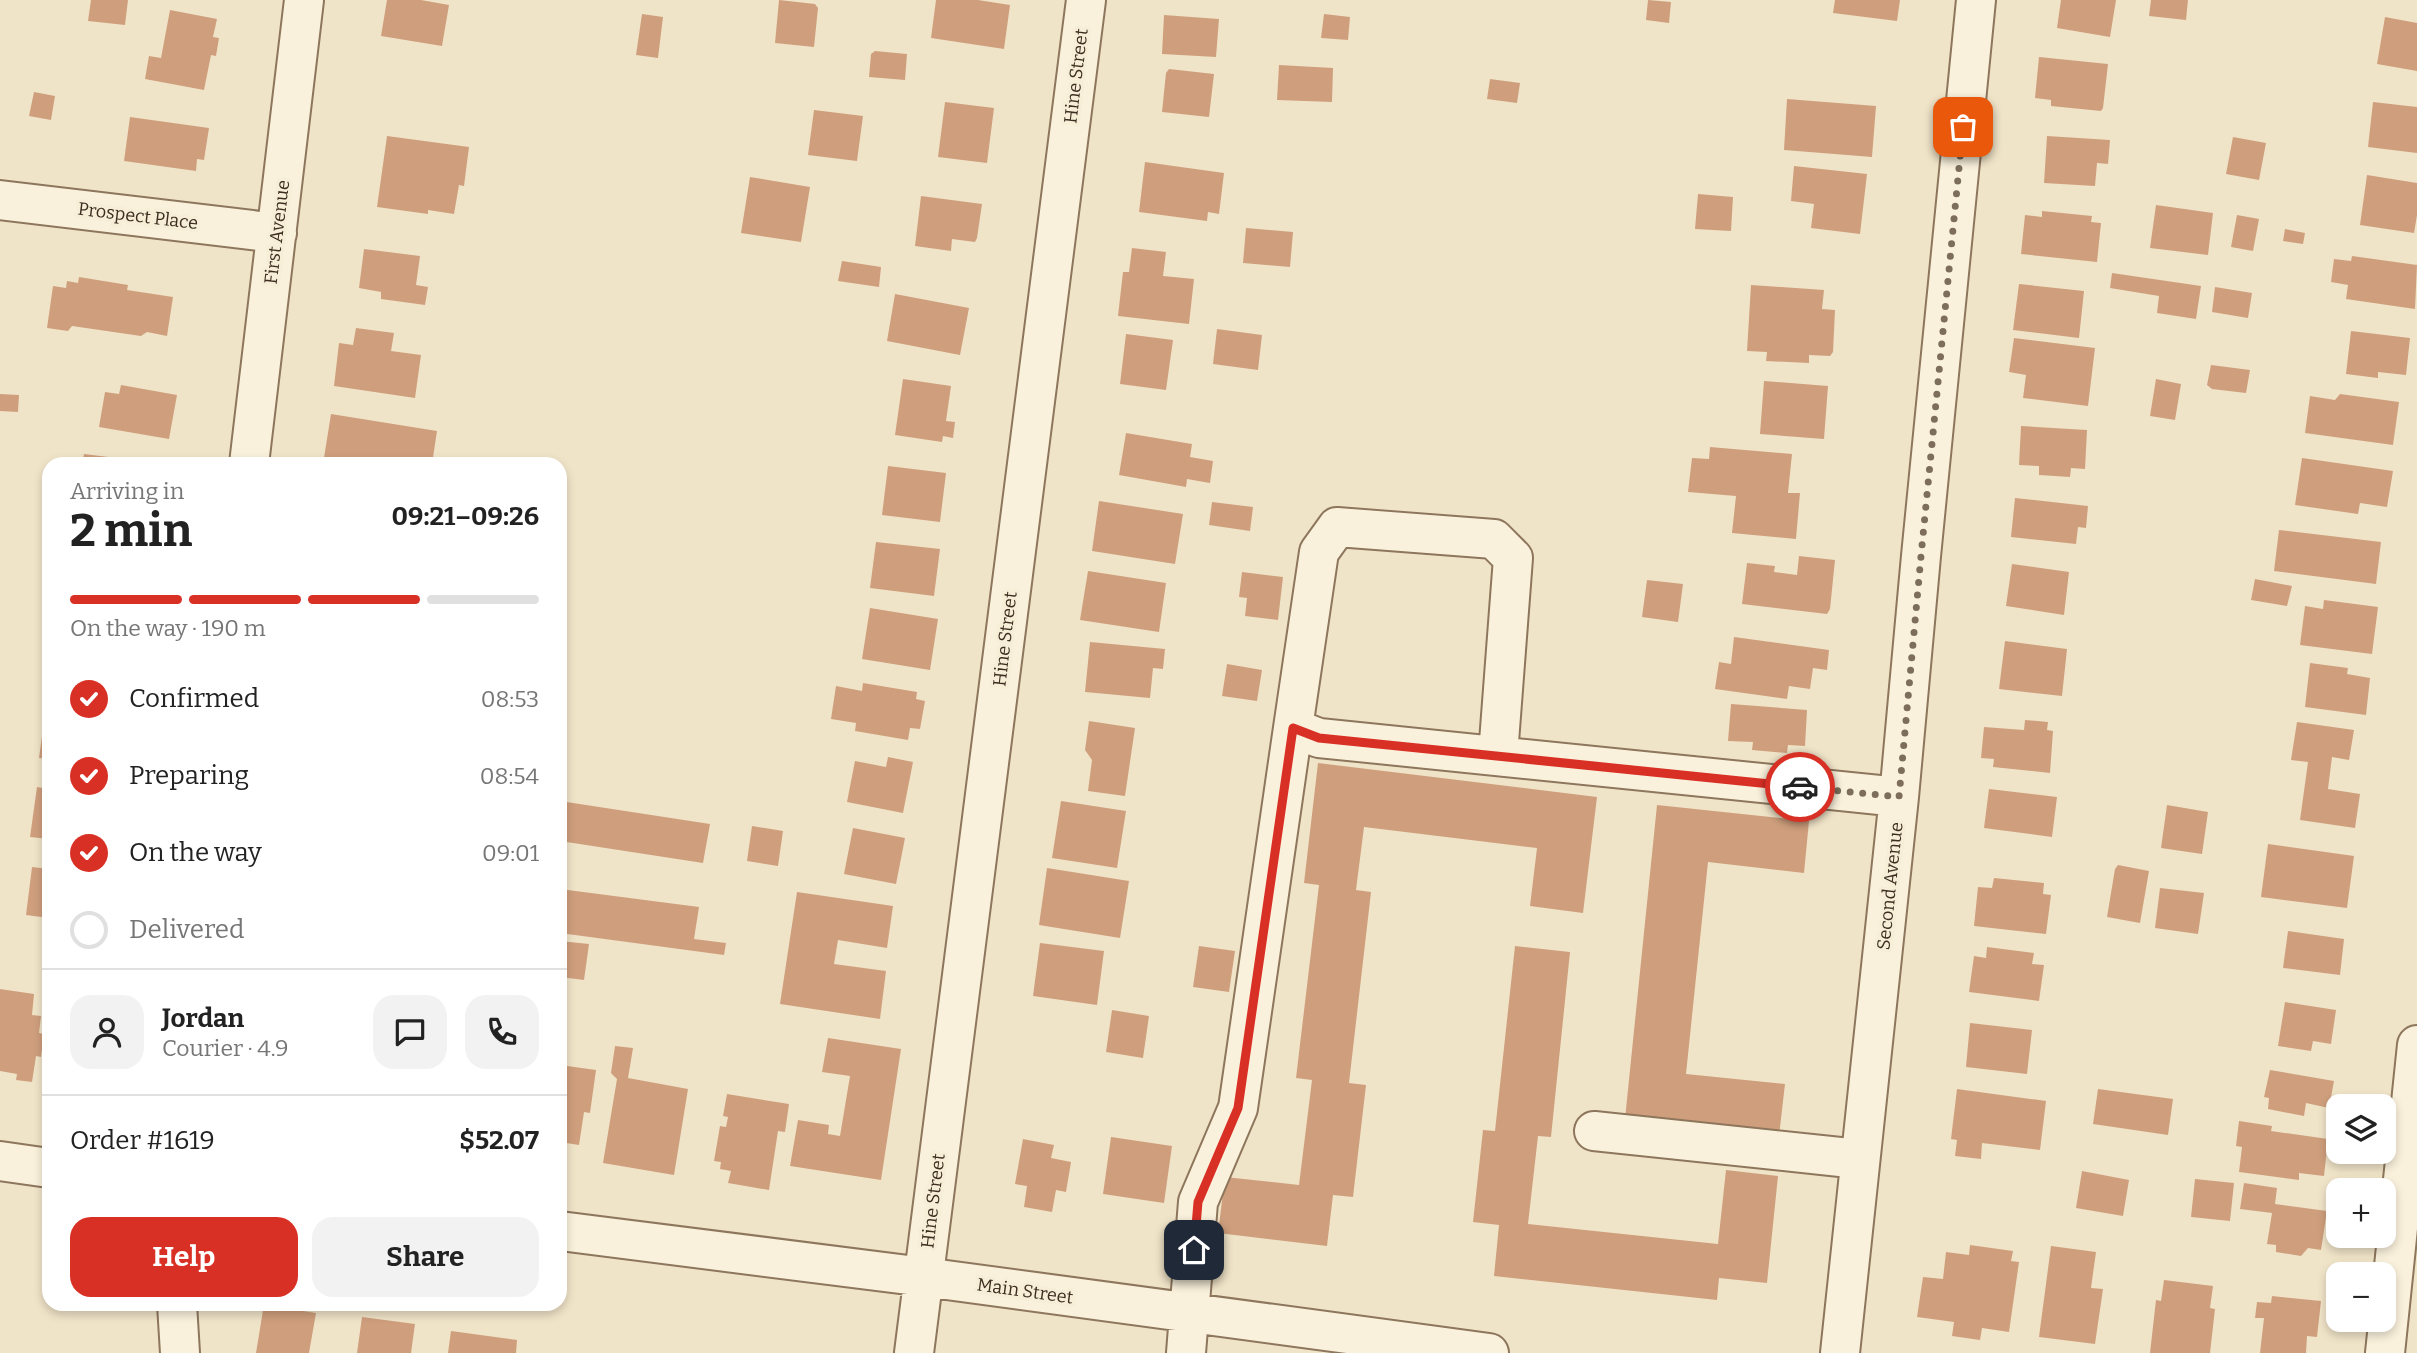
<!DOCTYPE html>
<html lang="en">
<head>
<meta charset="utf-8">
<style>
	:root { --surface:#fff; --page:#f2f2f2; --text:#222; --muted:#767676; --line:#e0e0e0; --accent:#d93025 }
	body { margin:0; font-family:Bitter,serif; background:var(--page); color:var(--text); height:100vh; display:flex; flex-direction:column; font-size:26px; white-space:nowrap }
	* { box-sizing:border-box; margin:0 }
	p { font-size:23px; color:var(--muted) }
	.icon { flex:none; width:38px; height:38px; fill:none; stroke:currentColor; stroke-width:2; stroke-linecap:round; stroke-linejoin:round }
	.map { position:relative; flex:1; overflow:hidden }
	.panel { position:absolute; left:42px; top:457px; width:525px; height:854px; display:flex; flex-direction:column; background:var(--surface); border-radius:21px; box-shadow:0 4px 10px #0003 }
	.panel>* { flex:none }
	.controls { position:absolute; left:2326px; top:1094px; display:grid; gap:14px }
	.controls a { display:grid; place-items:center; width:70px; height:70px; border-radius:14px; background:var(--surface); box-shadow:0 4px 10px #0003; font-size:35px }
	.pin { position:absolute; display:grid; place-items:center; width:60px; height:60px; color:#fff; margin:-30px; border-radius:14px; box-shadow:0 4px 10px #0006 }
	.courier { position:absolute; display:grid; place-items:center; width:70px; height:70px; margin:-35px; border:5px solid #d93025; border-radius:50%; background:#fff; color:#222; box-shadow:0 2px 9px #0007 }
	.head em { font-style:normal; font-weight:700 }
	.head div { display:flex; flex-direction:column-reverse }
	.head { display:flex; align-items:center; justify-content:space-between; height:119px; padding:0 28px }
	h1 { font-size:46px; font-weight:700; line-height:52px }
	.bar { display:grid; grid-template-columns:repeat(4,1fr); gap:10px 7px; align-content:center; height:84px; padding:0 28px }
	.bar i { height:9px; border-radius:5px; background:var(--line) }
	.bar .selected { background:var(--accent) }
	.bar p { grid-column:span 4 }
	.line { display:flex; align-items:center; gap:18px; padding:0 28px; border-top:2px solid var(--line) }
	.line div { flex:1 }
	.round { display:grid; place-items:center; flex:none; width:74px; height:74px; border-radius:21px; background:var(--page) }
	ol { padding:0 28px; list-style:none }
	li { display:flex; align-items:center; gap:21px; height:77px }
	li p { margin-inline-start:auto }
	li .icon { padding:7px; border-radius:50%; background:var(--accent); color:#fff; stroke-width:4 }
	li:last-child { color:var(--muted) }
	li i { width:38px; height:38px; border:4px solid var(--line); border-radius:50% }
	.cta { display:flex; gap:14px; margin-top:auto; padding:14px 28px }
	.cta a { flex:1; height:80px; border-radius:21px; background:var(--accent); color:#fff; font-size:28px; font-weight:700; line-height:80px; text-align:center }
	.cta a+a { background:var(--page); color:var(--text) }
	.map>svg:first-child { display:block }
	.building { fill:#cf9f7d }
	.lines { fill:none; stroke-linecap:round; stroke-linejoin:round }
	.minor-casing { stroke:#8d765c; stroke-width:42 }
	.minor { stroke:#faf1dc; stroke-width:38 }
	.done { stroke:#7c6e5b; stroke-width:7; stroke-dasharray:0 12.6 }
	.route { stroke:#d93025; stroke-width:9 }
	.labels { text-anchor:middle; stroke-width:7; stroke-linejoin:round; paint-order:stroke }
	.street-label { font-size:18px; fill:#3d2e20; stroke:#f7eed8 }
</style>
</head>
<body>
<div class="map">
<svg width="2417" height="1353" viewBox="0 0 2417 1353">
	<rect width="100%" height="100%" fill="#f0e4c8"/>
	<path class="building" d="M 91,0 L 128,0 L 125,25 L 88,21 Z
		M 387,0 L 421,0 L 449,5 L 442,46 L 381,36 Z
		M 779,0 L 815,4 L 818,8 L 814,47 L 775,43 Z
		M 936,0 L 978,0 L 1010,5 L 1004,49 L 931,38 Z
		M 1648,0 L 1671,2 L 1669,23 L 1646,20 Z
		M 1835,0 L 1900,0 L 1897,21 L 1833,13 Z
		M 2061,0 L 2116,0 L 2110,37 L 2057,28 Z
		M 2151,0 L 2188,0 L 2186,20 L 2149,16 Z
		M 170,10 L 217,19 L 213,37 L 219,38 L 216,56 L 211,55 L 204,90 L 145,79 L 149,56 L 161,58 Z
		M 642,14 L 663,17 L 658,58 L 636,55 Z
		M 1324,14 L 1350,17 L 1348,40 L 1321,38 Z
		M 1164,15 L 1219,19 L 1216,57 L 1162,54 Z
		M 2385,17 L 2417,23 L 2417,71 L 2377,64 Z
		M 875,51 L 907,54 L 905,80 L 869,77 L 871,54 Z
		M 2039,57 L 2108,64 L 2103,108 L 2101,111 L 2051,106 L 2051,100 L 2035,98 Z
		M 1279,65 L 1333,68 L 1332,102 L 1277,100 Z
		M 1169,69 L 1214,74 L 1209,117 L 1162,112 L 1166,73 Z
		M 1490,79 L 1520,83 L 1517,103 L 1487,99 Z
		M 34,92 L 55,96 L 51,120 L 29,116 Z
		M 1787,99 L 1876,106 L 1872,157 L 1784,150 Z
		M 945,102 L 994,108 L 987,163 L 938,157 Z
		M 2373,102 L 2417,107 L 2417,153 L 2368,147 Z
		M 814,110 L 863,116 L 857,161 L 808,155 Z
		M 130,117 L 209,128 L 204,160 L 197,159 L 196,171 L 124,161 Z
		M 387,136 L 469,147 L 464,186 L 459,185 L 454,214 L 428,210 L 428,214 L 377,207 Z
		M 2047,136 L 2110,140 L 2108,164 L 2097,163 L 2095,186 L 2044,183 Z
		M 2233,137 L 2266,143 L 2259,180 L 2226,174 Z
		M 1145,162 L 1224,173 L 1219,214 L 1208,212 L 1207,221 L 1139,212 Z
		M 1794,166 L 1867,174 L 1860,234 L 1811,228 L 1814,204 L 1791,201 Z
		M 2367,175 L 2417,183 L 2417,215 L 2414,233 L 2360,225 Z
		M 750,177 L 810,187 L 801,242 L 741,233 Z
		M 1698,194 L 1733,197 L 1731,231 L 1695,229 Z
		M 921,196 L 982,204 L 977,238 L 975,242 L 952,239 L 951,251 L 915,246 Z
		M 2156,205 L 2213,213 L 2208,255 L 2150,248 Z
		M 2042,211 L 2092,216 L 2091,222 L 2101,223 L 2097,262 L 2021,254 L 2025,215 L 2042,217 Z
		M 2237,215 L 2259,219 L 2253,251 L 2231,247 Z
		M 1246,228 L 1293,232 L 1290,267 L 1243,263 Z
		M 2285,229 L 2305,233 L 2303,244 L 2283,241 Z
		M 1132,248 L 1166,252 L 1163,276 L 1194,279 L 1189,324 L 1118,316 L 1123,272 L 1129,272 Z
		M 364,249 L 420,256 L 416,285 L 428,287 L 425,305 L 381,299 L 381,292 L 359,288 Z
		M 2352,256 L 2417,265 L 2415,309 L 2346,299 L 2348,285 L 2331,282 L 2334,259 L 2351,261 Z
		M 842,261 L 881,267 L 879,287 L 838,281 Z
		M 2112,273 L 2201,286 L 2196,319 L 2157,313 L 2159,296 L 2110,288 Z
		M 79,277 L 128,285 L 127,290 L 173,297 L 167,336 L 147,332 L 141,336 L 72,326 L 68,331 L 47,328 L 53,286 L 66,288 L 67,281 L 78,283 Z
		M 2019,284 L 2084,291 L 2079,338 L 2013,330 Z
		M 1751,285 L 1824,290 L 1822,309 L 1835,310 L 1833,352 L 1830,356 L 1809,355 L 1809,363 L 1766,361 L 1767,352 L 1747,351 Z
		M 2215,287 L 2252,293 L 2248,318 L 2212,312 Z
		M 895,294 L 969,308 L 960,355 L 887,341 Z
		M 356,328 L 394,333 L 391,351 L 421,355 L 415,398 L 334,386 L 339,343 L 353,345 Z
		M 1217,329 L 1262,335 L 1258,370 L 1213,364 Z
		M 2351,331 L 2410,338 L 2406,375 L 2378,372 L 2378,378 L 2346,374 Z
		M 1126,334 L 1173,340 L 1166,390 L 1120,384 Z
		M 2014,338 L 2095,348 L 2088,406 L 2023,398 L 2026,375 L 2009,372 Z
		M 2211,365 L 2250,370 L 2246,393 L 2212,389 L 2207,385 Z
		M 903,379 L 951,386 L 946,421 L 955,422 L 953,438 L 943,436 L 942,442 L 895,435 Z
		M 2156,379 L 2181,384 L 2175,420 L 2150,416 Z
		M 1764,381 L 1828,386 L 1824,439 L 1760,434 Z
		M 121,385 L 177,395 L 169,439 L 99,427 L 105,392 L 119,394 Z
		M 0,394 L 19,395 L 18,412 L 0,411 Z
		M 2340,394 L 2399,402 L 2393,445 L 2305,433 L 2310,396 L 2335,400 Z
		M 331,414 L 437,431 L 432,464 L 323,464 Z
		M 2021,426 L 2087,430 L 2085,469 L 2071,468 L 2070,477 L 2039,475 L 2039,466 L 2019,465 Z
		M 1126,433 L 1192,444 L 1190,457 L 1213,461 L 1210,483 L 1187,479 L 1186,487 L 1119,475 Z
		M 1710,447 L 1792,454 L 1788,493 L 1800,493 L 1796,539 L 1732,533 L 1736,496 L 1688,492 L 1692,458 L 1709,459 Z
		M 84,454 L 149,462 L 149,464 L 82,464 Z
		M 2302,458 L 2393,471 L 2387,507 L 2360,503 L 2358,514 L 2295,505 Z
		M 888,466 L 946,473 L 940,522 L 882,515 Z
		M 2015,498 L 2088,506 L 2086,528 L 2078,527 L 2076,544 L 2011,537 Z
		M 1099,501 L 1183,514 L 1175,564 L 1092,551 Z
		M 1212,502 L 1253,507 L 1250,531 L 1209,525 Z
		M 2279,530 L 2381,542 L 2376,584 L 2274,571 Z
		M 876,542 L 940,549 L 934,596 L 870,588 Z
		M 1799,556 L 1835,560 L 1830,609 L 1827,614 L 1742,604 L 1747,563 L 1775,566 L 1774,572 L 1797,575 Z
		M 2012,564 L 2069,572 L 2064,615 L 2006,606 Z
		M 1088,571 L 1166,583 L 1159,632 L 1080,620 Z
		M 1242,572 L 1283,577 L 1278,620 L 1245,616 L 1247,598 L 1239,597 Z
		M 2255,579 L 2292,586 L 2287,606 L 2251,600 Z
		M 1647,580 L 1683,584 L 1678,622 L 1642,617 Z
		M 2324,600 L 2378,607 L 2372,654 L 2300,645 L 2305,606 L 2323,609 Z
		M 870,608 L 938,619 L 930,670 L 862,659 Z
		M 1734,637 L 1829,650 L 1827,670 L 1813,668 L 1810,689 L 1789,686 L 1787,699 L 1715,689 L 1719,662 L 1731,664 Z
		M 2005,641 L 2067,649 L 2062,696 L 1999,689 Z
		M 1090,642 L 1165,649 L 1163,669 L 1153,668 L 1150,698 L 1085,692 Z
		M 2310,663 L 2348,668 L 2347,674 L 2370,678 L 2366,715 L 2305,707 Z
		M 1227,664 L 1262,670 L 1257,701 L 1222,696 Z
		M 863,683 L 917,692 L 916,699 L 925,701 L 920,729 L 910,728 L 908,740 L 855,731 L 856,723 L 831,719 L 836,686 L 862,691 Z
		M 47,700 L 49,700 L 49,759 L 39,758 Z
		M 1731,704 L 1807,710 L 1805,746 L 1788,745 L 1787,753 L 1752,750 L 1753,742 L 1728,741 Z
		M 2025,720 L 2048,722 L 2047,730 L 2053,731 L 2050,773 L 1993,767 L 1994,759 L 1981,758 L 1984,727 L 2024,730 Z
		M 1089,721 L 1135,728 L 1125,796 L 1088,791 L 1092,760 L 1085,750 Z
		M 2297,722 L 2354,730 L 2349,760 L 2332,757 L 2328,789 L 2360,794 L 2355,828 L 2300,820 L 2308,762 L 2291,760 Z
		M 888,757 L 913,762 L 903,813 L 847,802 L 855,761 L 886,767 Z
		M 1318,763 L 1597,797 L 1583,913 L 1530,906 L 1537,848 L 1364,827 L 1356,890 L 1371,892 L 1349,1083 L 1366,1085 L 1353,1197 L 1333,1195 L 1327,1246 L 1218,1233 L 1225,1177 L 1299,1185 L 1312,1080 L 1296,1078 L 1319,885 L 1304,883 Z
		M 37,787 L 49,789 L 49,839 L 30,837 Z
		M 1989,789 L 2057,797 L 2052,837 L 1984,828 Z
		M 560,801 L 710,824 L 703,863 L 560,841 Z
		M 1061,801 L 1126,811 L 1117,868 L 1052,858 Z
		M 1657,805 L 1809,821 L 1804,873 L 1708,862 L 1686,1074 L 1785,1084 L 1779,1136 L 1625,1119 Z
		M 2167,805 L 2208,812 L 2202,854 L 2161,848 Z
		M 752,826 L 783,831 L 778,866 L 747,861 Z
		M 853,828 L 905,838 L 896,884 L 844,874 Z
		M 2268,844 L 2354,856 L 2347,908 L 2261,897 Z
		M 2118,865 L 2149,871 L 2140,923 L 2107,917 L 2115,869 Z
		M 32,867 L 49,869 L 49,918 L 26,915 Z
		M 1047,868 L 1129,881 L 1120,938 L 1039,925 Z
		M 1994,878 L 2044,883 L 2043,894 L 2051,895 L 2046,934 L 1974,926 L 1978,887 L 1992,888 Z
		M 2160,888 L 2204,893 L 2198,934 L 2155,928 Z
		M 560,889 L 699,907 L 694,939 L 726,943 L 724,955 L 560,933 Z
		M 797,892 L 893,906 L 887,948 L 838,940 L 834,964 L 886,971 L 880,1019 L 780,1004 Z
		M 2288,931 L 2344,939 L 2340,975 L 2283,968 Z
		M 560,941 L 589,944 L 584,980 L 560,977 Z
		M 1040,943 L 1104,951 L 1097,1005 L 1033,996 Z
		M 1199,946 L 1235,951 L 1229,992 L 1193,987 Z
		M 1515,946 L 1570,952 L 1551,1137 L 1538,1136 L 1528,1224 L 1718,1244 L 1726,1170 L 1778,1176 L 1767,1283 L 1719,1278 L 1717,1300 L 1494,1276 L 1499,1225 L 1473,1222 L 1483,1130 L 1495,1131 Z
		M 1987,947 L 2034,953 L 2032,964 L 2044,965 L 2039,1001 L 1969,992 L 1974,956 L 1986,958 Z
		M 0,989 L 34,994 L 32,1015 L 41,1016 L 39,1033 L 44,1034 L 41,1057 L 36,1056 L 32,1082 L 16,1080 L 17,1074 L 0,1071 Z
		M 2285,1002 L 2336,1010 L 2331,1044 L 2313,1041 L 2311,1051 L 2278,1046 Z
		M 1112,1010 L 1149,1016 L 1143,1058 L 1106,1052 Z
		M 1970,1023 L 2032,1030 L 2027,1074 L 1966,1067 Z
		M 828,1038 L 901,1049 L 881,1180 L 790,1166 L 798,1120 L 829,1125 L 828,1134 L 840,1136 L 850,1076 L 822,1072 Z
		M 615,1046 L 633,1048 L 628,1078 L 688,1089 L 674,1175 L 603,1163 L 617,1079 L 611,1073 Z
		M 560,1065 L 596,1070 L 590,1113 L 584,1112 L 579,1145 L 560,1142 Z
		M 2270,1070 L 2334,1081 L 2329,1108 L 2306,1103 L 2304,1116 L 2268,1109 L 2269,1098 L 2264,1097 Z
		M 1957,1089 L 2046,1101 L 2040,1150 L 1982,1143 L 1981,1159 L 1955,1156 L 1957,1140 L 1951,1139 Z
		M 2098,1089 L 2173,1099 L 2168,1135 L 2093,1124 Z
		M 727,1094 L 789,1104 L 785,1132 L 778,1131 L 769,1190 L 728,1183 L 731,1171 L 720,1169 L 721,1162 L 714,1161 L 720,1126 L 726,1127 L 728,1117 L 723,1116 Z
		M 2239,1121 L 2272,1126 L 2271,1131 L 2328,1139 L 2324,1176 L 2299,1173 L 2299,1180 L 2239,1172 L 2242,1147 L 2236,1146 Z
		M 1111,1137 L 1172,1146 L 1164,1203 L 1103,1194 Z
		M 1023,1139 L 1054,1145 L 1051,1158 L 1071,1162 L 1066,1192 L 1056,1190 L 1052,1212 L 1024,1207 L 1027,1186 L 1015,1184 Z
		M 2082,1171 L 2129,1180 L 2123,1216 L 2076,1208 Z
		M 2195,1179 L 2234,1183 L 2230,1221 L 2191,1217 Z
		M 2244,1183 L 2277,1188 L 2275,1204 L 2327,1211 L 2321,1250 L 2308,1248 L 2301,1256 L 2276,1252 L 2276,1245 L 2267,1244 L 2272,1213 L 2240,1209 Z
		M 1970,1245 L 2013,1251 L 2011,1261 L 2019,1262 L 2009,1332 L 1982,1328 L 1980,1340 L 1952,1336 L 1954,1322 L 1917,1317 L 1923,1277 L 1943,1279 L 1946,1252 L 1969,1255 Z
		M 2051,1246 L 2096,1252 L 2091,1288 L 2103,1289 L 2095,1344 L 2039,1337 Z
		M 2164,1280 L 2213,1286 L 2210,1308 L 2215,1309 L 2210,1353 L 2150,1353 L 2156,1300 L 2161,1301 Z
		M 2272,1296 L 2321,1301 L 2317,1337 L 2307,1336 L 2306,1353 L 2260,1353 L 2264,1318 L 2255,1318 L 2257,1302 L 2271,1303 Z
		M 264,1304 L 304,1304 L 303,1311 L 316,1313 L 309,1353 L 256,1353 Z
		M 362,1317 L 415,1324 L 411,1353 L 357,1353 Z
		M 451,1331 L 517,1340 L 516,1353 L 448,1353 Z"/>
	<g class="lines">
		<defs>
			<path id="minor" d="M 0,200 L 277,233
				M 249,464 L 304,0
				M 1498,755 L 1513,558 L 1494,539 L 1337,527 L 1319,552 L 1293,728 L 1319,738 L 1899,797
				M 1594,1131 L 1859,1159
				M 0,1161 L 49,1168
				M 560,1231 L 924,1277 L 1489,1353
				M 177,1304 L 180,1353
				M 914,1353 L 1086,0
				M 1186,1353 L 1198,1202 L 1238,1108 L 1293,728
				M 1840,1353 L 1899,797 L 1921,556 L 1976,0
				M 2385,1353 L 2417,1045"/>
		</defs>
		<use href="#minor" class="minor-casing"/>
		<use href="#minor" class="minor"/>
	</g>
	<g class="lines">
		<path class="done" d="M 1800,787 L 1899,797 L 1921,556 L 1963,127"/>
		<path class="route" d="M 1194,1250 L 1198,1202 L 1238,1108 L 1293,728 L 1319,738 L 1800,787"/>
	</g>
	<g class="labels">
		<g class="street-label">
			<text transform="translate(1076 76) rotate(-83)" y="6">Hine Street</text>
			<text transform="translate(138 216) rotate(7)" y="6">Prospect Place</text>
			<text transform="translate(277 232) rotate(-83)" y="6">First Avenue</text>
			<text transform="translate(1005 639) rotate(-83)" y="6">Hine Street</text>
			<text transform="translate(1890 886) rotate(-84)" y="6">Second Avenue</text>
			<text transform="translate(933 1201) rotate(-83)" y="6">Hine Street</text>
			<text transform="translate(1025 1291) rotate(8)" y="6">Main Street</text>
		</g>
	</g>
</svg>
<div class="controls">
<a><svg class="icon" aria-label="layers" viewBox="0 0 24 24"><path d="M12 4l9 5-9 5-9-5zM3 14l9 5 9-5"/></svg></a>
<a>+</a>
<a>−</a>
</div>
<div class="pin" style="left:1963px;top:127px;background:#ea580c"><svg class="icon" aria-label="bag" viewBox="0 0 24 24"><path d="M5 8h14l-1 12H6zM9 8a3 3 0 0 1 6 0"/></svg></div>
<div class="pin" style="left:1194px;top:1250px;background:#1f2937"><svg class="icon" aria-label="home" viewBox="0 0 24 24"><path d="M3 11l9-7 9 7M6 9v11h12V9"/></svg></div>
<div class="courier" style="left:1800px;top:787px"><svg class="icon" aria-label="car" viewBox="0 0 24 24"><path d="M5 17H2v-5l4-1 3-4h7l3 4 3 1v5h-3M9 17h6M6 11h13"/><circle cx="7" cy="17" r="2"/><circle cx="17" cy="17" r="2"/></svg></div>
<section class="panel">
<div class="head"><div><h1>2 min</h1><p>Arriving in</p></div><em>09:21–09:26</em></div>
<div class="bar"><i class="selected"></i><i class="selected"></i><i class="selected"></i><i></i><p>On the way · 190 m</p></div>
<ol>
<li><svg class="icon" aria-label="check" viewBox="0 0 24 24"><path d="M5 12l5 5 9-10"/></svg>Confirmed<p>08:53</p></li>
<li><svg class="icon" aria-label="check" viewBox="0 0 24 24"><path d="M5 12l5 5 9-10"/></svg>Preparing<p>08:54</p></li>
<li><svg class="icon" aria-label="check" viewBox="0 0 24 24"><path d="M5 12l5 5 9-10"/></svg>On the way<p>09:01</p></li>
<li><i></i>Delivered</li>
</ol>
<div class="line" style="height:126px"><a class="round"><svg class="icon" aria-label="person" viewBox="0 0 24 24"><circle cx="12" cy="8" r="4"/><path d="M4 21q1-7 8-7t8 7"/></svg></a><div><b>Jordan</b><p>Courier · 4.9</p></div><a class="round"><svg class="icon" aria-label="chat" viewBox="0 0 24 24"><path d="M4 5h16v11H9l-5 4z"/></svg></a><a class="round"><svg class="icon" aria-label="phone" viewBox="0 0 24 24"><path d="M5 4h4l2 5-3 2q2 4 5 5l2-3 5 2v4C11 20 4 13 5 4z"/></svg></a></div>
<div class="line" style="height:91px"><div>Order #1619</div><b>$52.07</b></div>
<div class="cta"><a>Help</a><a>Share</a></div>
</section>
</div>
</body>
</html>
